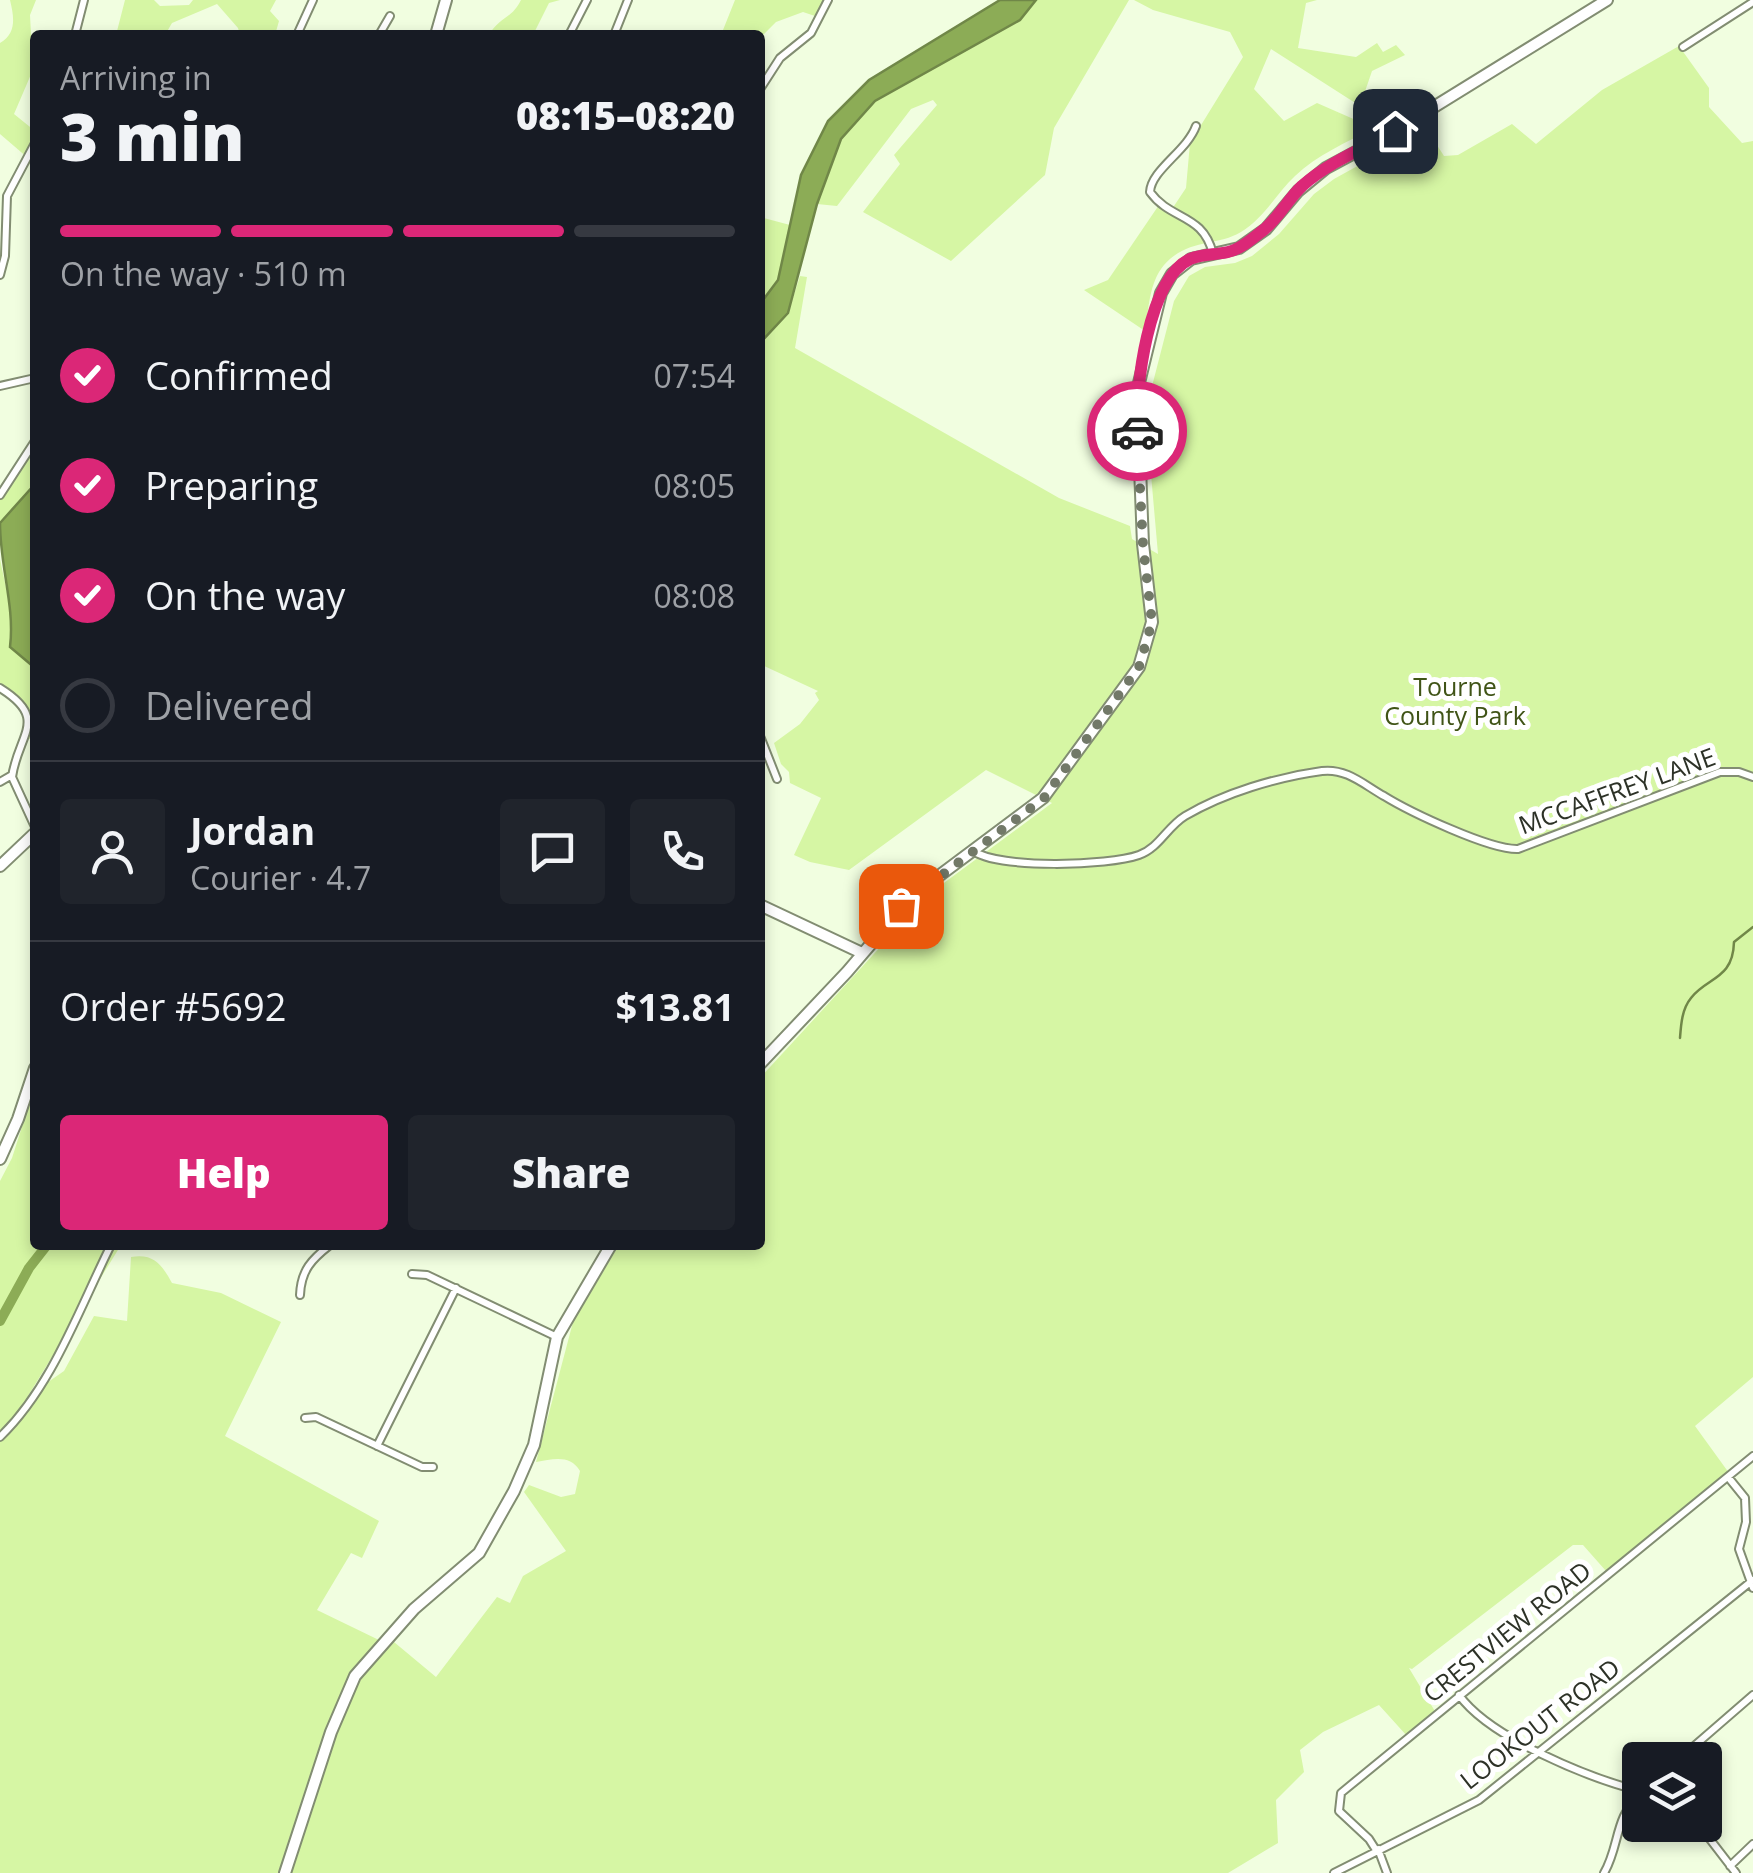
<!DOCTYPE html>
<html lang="en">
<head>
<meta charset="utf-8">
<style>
	:root { --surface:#171b24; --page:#20242c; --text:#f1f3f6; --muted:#9ea1a6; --line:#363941; --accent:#db2777 }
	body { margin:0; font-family:"Open Sans",sans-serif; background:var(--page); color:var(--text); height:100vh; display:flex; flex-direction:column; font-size:38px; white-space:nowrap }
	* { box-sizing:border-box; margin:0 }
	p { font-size:32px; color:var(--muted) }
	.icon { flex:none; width:55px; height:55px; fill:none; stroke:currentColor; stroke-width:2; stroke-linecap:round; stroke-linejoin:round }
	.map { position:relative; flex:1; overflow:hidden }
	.details { position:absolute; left:30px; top:30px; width:735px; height:1220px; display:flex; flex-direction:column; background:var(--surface); border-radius:10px; box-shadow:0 5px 15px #0003 }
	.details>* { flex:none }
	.fabs { position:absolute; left:1622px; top:1742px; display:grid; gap:20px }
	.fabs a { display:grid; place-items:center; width:100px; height:100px; border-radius:10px; background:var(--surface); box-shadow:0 5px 15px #0003; font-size:50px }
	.pin { position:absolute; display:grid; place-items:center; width:85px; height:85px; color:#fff; margin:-42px; border-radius:20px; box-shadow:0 5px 15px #0006 }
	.courier { position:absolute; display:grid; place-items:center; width:100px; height:100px; margin:-50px; border:8px solid #db2777; border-radius:50%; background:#fff; color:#222; box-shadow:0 2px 12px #0007 }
	.headline em { font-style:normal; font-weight:800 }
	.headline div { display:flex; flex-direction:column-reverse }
	.headline { display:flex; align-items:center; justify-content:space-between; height:170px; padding:0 30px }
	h1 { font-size:65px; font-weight:800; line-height:75px }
	.bar { display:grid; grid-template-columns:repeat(4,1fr); gap:15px 10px; align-content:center; height:120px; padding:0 30px }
	.bar i { height:12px; border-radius:8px; background:var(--line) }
	.bar .current { background:var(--accent) }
	.bar p { grid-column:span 4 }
	.line { display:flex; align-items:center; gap:25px; padding:0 30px; border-top:2px solid var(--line) }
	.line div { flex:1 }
	.round { display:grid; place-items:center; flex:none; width:105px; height:105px; border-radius:10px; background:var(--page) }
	ol { padding:0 30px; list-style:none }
	li { display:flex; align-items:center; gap:30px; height:110px }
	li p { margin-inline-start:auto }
	li .icon { padding:10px; border-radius:50%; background:var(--accent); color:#fff; stroke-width:4 }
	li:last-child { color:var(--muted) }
	li i { width:55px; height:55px; border:5px solid var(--line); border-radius:50% }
	.cta { display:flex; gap:20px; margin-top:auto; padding:20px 30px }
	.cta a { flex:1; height:115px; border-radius:10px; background:var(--accent); color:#fff; font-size:40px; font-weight:800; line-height:115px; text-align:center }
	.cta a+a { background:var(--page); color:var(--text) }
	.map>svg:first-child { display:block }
	.green { fill:#d6f6a4 }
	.water { fill:#8cac56; stroke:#708748; stroke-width:2.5 }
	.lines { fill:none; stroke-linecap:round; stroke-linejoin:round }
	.stream { stroke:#708748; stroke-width:2.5 }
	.river { stroke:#8cac56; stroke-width:10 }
	.street-casing { stroke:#828d72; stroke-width:10 }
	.secondary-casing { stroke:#828d72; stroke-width:14 }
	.street { stroke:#fff; stroke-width:6 }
	.secondary { stroke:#fff; stroke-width:10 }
	.done { stroke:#727968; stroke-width:10; stroke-dasharray:0 18 }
	.route { stroke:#db2777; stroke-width:12 }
	.labels { text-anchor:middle; stroke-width:10; stroke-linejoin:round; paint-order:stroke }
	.park-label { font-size:25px; fill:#405417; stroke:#fff }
	.street-label { font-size:25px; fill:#2d3227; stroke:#fff }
</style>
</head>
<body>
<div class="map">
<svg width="1753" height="1873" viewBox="0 0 1753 1873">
	<rect width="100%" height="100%" fill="#f1fee0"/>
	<path class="green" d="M 36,0 L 30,15 L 31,34 L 35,37 L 35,65 L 14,114 L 35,131 L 35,184 L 28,158 L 0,134 L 0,43 C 17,33 14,17 10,0 Z
		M 125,0 L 154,0 L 160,6 L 189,5 L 193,0 L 276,0 L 270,11 L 279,21 L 275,35 L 240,35 L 238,28 L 217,4 L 172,23 L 165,35 L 116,35 Z
		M 521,0 L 560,0 L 549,3 L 533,35 L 489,35 C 499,17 512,19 521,0 Z
		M 735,0 L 828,0 L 821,18 L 803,12 L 776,22 L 760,38 L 760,35 L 721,35 Z
		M 1032,0 L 1129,0 L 1054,128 L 1045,175 L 951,261 L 863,212 L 900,164 L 894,155 L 937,105 L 933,100 L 911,109 L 837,206 L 817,204 L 841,139 L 875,101 L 1020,20 Z
		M 1134,0 L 1317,0 L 1306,3 L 1298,48 L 1356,57 L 1377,43 L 1383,52 L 1396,45 L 1405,55 L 1372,71 L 1360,106 L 1271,49 L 1254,89 L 1284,121 L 1317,103 L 1374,128 C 1347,142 1317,155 1295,176 C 1276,194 1264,218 1241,232 C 1216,247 1188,238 1164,265 C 1149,283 1149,308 1145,331 L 1084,290 L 1108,280 L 1161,202 L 1172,209 L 1186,188 L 1190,143 L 1243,57 L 1230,32 L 1153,10 Z
		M 1679,46 L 1709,88 L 1709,107 L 1742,143 L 1753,141 L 1753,1377 L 1695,1426 L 1729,1473 L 1606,1571 L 1583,1545 L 1573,1545 L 1412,1669 L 1409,1668 L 1436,1713 L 1407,1736 L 1379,1705 L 1323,1732 L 1300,1750 L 1304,1772 L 1276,1800 L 1278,1843 L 1228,1873 L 0,1873 L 0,1181 L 12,1158 L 35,1086 L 35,1245 L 121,1245 L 28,1396 L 64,1371 L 94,1316 L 127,1321 L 131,1257 C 154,1253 162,1265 172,1283 L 221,1293 L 281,1322 L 225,1436 L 379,1521 L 362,1558 L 351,1553 L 317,1610 L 381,1641 L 388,1637 L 436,1677 L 497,1597 L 510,1603 L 523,1576 L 566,1551 L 524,1492 L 529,1485 L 561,1497 L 575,1494 L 580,1471 C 570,1454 553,1459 536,1462 L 573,1322 L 619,1245 L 760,1245 L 760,1078 L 929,894 L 1052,803 L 986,770 L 849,870 L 810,862 L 794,855 L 821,798 L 790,783 L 789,772 L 781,764 L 774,743 L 800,724 L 819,700 L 815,693 L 818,691 L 760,664 L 760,330 L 788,313 L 800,276 L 807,277 L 795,348 L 1059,498 L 1130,526 L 1132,539 L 1158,554 L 1150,463 L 1150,394 L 1174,301 L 1189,276 L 1205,267 L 1235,263 L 1252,256 L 1279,234 L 1314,194 L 1334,179 L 1426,128 L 1444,156 L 1458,155 L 1512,124 L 1536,144 L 1602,90 Z
		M 760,217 L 790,225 L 778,280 L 760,304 Z
		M 35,444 L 35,484 L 0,523 L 0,500 Z
		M 0,559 L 13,621 L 10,647 L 35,668 L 35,741 L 27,738 C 31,712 23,700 0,689 Z"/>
	<path class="water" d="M 1000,0 L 1036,0 L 1020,20 L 875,101 L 841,139 L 817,204 L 788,313 L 760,343 L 760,304 L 778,280 L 801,175 L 828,121 L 869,80 Z
		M 35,484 L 35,668 L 10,647 C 15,606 0,567 0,523 Z"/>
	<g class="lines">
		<path class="stream" d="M 1680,1038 C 1681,1024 1682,1009 1691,998 C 1707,977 1733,980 1734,942 L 1753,927"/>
		<path class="river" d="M 0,1321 L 29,1268 L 47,1245"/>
		<defs>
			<path id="street" d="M 75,35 L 84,0
				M 297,35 L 313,0
				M 379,35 L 390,16
				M 569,35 L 587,0
				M 614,35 L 628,0
				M 1683,47 L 1753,2
				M 760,89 L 780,58 L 811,33 L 828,0
				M 1196,126 C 1187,151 1151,170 1150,192 C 1171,221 1203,213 1213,254
				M 0,275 L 5,256 L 7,196 L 35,143
				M 0,386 L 35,378
				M 0,495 L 35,441
				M 0,688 C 50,719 18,734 12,777 L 35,827
				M 760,736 L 777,779
				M 0,782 L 12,775
				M 973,851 C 1000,869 1108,866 1139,855 C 1159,848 1167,827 1185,816 C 1224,793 1277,777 1322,771 C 1347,768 1364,785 1384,796 C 1410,812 1490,850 1518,849 L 1720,772 L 1739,772 L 1753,777
				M 412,1274 L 427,1275 L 557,1337
				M 300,1295 C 301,1270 312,1259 330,1245
				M 305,1418 L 316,1417 L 422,1467 L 433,1467
				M 0,1437 C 52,1387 79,1309 111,1245
				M 377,1446 L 456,1288
				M 1728,1477 L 1745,1498 L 1746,1522 L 1739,1549 L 1753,1588
				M 1459,1695 C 1490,1738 1589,1778 1640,1791
				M 1678,1760 L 1753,1695
				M 1699,1825 L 1736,1873
				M 1378,1849 L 1387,1873
				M 1376,1850 L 1369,1839 L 1339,1811 L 1341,1793 L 1753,1456
				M 1730,1866 L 1753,1844
				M 1334,1873 L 1479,1800 L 1753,1580
				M 1604,1873 C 1620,1846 1614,1817 1640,1795"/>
			<path id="secondary" d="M 436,35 L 446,0
				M 0,866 L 35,833
				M 760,905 L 862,953
				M 760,1064 L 847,972 L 912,896 L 1043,798 L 1139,667 L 1152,622 L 1143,544 L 1137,391 L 1161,293 L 1172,274 L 1191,259 L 1239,248 L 1266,229 L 1298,191 L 1326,168 L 1395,131 L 1607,0
				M 0,1159 L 18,1119 L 35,1068
				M 285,1873 L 331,1732 L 355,1676 L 414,1609 L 479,1553 L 514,1491 L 534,1445 L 557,1337 L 611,1245"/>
		</defs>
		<use href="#street" class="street-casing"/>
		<use href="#secondary" class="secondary-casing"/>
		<use href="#street" class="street"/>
		<use href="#secondary" class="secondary"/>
	</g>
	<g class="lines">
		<path class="done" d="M 901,906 L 1044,798 L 1139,667 L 1152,622 L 1143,545 L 1137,431"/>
		<path class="route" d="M 1137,431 C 1135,389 1148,279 1190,259 C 1202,254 1215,255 1228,252 C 1240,249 1251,240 1261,232 C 1278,220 1287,200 1302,186 C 1329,162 1364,148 1395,131"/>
	</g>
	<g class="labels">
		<g class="park-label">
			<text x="1455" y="696">Tourne<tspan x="1455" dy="29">County Park</tspan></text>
		</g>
		<g class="street-label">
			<text transform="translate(1617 791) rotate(-20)" y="9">MCCAFFREY LANE</text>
			<text transform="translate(1507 1632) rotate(-39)" y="9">CRESTVIEW ROAD</text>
			<text transform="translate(1540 1724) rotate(-38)" y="9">LOOKOUT ROAD</text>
		</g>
	</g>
</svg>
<div class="fabs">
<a><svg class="icon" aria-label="layers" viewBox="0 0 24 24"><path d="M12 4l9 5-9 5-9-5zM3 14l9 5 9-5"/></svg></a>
</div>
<div class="pin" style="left:901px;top:906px;background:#ea580c"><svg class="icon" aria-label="bag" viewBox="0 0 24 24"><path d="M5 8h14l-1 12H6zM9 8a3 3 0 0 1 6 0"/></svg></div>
<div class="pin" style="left:1395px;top:131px;background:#1f2937"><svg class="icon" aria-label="home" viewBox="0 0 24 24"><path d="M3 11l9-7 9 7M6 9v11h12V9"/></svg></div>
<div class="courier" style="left:1137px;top:431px"><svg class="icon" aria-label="car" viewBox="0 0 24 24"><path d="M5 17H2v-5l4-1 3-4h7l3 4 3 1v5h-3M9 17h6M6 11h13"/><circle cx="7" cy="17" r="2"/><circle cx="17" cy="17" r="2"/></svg></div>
<section class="details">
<div class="headline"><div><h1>3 min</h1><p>Arriving in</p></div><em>08:15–08:20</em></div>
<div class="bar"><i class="current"></i><i class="current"></i><i class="current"></i><i></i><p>On the way · 510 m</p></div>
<ol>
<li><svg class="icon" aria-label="check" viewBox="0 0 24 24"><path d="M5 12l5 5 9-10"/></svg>Confirmed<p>07:54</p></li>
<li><svg class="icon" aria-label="check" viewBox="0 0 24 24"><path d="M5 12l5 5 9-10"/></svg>Preparing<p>08:05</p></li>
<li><svg class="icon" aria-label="check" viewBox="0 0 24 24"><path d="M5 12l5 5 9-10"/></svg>On the way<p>08:08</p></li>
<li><i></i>Delivered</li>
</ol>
<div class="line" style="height:180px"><a class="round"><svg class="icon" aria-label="person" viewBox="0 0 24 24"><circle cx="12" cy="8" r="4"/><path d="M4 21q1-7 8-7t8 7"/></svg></a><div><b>Jordan</b><p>Courier · 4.7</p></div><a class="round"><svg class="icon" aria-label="chat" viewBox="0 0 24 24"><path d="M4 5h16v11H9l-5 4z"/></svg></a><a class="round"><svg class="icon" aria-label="phone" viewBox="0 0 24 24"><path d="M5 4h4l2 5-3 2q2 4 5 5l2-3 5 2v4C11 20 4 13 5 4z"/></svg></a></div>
<div class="line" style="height:130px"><div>Order #5692</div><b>$13.81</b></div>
<div class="cta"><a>Help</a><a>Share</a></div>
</section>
</div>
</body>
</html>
